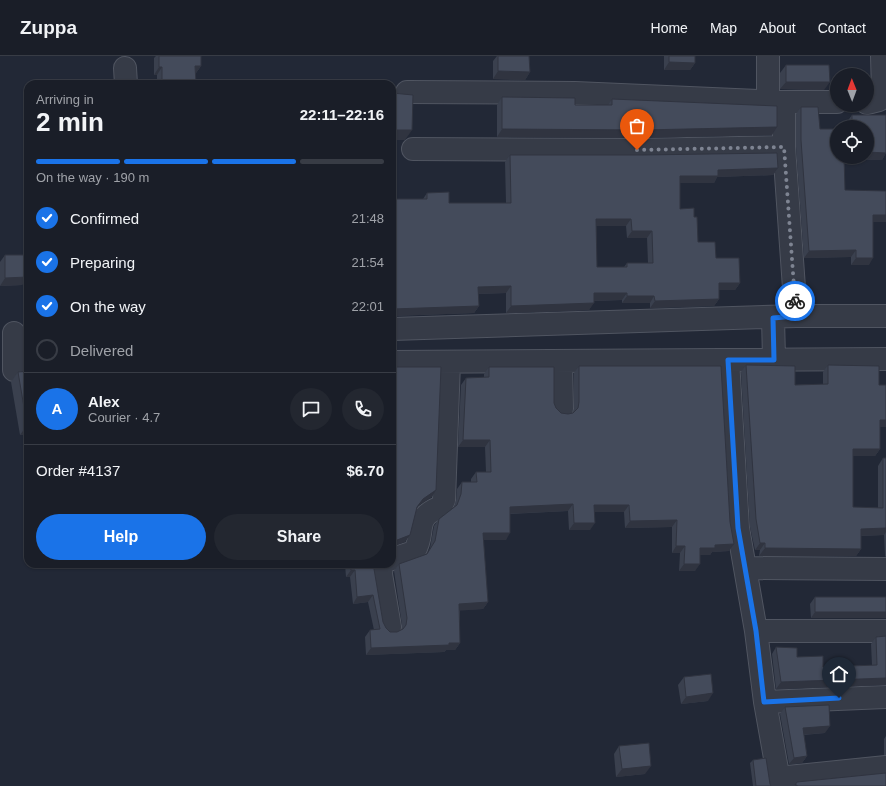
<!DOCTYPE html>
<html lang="en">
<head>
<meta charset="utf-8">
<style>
	:root { --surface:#1a1e28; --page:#232730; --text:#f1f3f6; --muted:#9fa2a8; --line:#383c45; --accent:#1a73e8 }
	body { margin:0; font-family:Arial,sans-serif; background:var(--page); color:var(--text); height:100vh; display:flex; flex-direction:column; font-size:15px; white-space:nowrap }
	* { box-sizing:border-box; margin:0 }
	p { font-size:13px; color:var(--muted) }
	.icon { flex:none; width:22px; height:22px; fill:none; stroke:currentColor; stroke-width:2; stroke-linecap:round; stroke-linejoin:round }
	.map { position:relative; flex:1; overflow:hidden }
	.drawer { position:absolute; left:24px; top:24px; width:372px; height:488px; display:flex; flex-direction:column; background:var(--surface); border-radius:12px; box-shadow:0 1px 3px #0004,0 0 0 1px var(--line) }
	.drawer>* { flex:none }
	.needle { width:26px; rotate:359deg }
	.buttons { position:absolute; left:830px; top:12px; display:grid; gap:8px }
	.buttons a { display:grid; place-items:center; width:44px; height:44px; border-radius:50%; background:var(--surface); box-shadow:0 1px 3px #0004,0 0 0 1px var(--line); font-size:20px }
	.pin { position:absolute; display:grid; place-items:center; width:34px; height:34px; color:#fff; margin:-41px -17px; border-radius:50% 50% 50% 0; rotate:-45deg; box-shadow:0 0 4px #0007 }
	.pin .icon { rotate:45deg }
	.courier { position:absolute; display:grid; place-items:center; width:40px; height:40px; margin:-20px; border:3px solid #1a73e8; border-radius:50%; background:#fff; color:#222; box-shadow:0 1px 5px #0007 }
	.headline em { font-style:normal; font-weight:700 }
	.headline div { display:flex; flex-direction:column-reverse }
	.headline { display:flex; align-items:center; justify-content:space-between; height:68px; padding:0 12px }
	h1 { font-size:26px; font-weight:700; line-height:30px }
	.bar { display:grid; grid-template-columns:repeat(4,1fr); gap:6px 4px; align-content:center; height:48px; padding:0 12px }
	.bar i { height:5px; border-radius:3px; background:var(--line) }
	.bar .current { background:var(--accent) }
	.bar p { grid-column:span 4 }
	.line { display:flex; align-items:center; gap:10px; padding:0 12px; border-top:1px solid var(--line) }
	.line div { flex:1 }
	.round { display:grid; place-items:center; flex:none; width:42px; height:42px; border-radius:21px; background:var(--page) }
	ol { padding:0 12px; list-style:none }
	li { display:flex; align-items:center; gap:12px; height:44px }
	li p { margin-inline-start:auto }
	li .icon { padding:4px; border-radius:50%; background:var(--accent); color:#fff; stroke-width:4 }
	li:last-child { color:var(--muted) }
	li i { width:22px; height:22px; border:2px solid var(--line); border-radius:50% }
	.cta { display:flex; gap:8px; margin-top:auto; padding:8px 12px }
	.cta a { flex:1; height:46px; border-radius:24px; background:var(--accent); color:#fff; font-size:16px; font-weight:700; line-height:46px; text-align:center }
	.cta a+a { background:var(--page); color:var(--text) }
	header { display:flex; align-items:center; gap:24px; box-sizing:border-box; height:56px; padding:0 20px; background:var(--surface); border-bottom:1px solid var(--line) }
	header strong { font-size:19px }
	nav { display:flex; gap:22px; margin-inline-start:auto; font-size:14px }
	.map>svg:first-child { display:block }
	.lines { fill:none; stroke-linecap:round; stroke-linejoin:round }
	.minor-casing { stroke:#505561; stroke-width:24 }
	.minor { stroke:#363b47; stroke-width:22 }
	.wall { fill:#3a404e; fill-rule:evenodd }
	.shaded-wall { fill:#303440 }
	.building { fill:#444b5b; stroke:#303440; fill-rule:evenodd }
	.done { stroke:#7e8492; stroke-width:4; stroke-dasharray:0 7.2 }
	.route { stroke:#1a73e8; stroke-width:5 }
</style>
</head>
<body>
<header>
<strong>Zuppa</strong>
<nav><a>Home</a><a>Map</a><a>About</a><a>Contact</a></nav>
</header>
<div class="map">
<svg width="886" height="730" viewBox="0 0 886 730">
	<rect width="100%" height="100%" fill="#222836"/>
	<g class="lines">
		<defs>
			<path id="minor" d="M 125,12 L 126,28
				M 407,36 L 575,37 L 784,46 L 784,91 L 796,260
				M 768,46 L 768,0
				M 784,46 L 837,46
				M 867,47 L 879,44 L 883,35 L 882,0
				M 413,93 L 637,94 L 784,91
				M 773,262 L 774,303
				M 392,273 L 796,260 L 886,260
				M 728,304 L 738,472 L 756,575 L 765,646 L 780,730
				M 392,306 L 886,303
				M 561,306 L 562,353
				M 14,314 L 14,277
				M 392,503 L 414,496 C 427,475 411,462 441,451 L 444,444 L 449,306
				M 382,508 L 381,518 L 390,571
				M 745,512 L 886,513
				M 756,575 L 886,575
				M 765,646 L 886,641
				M 778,722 L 886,711"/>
		</defs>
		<use href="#minor" class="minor-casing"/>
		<use href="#minor" class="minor"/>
	</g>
	<path class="wall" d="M 156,0 L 201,0 L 201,10 L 196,17 L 196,28 L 157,28 L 157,19 L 154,19 L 154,2 Z
		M 497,0 L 529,0 L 530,16 L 525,24 L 493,23 L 493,5 Z
		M 664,0 L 695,0 L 695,7 L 690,14 L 664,14 Z
		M 786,9 L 824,34 L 780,33 L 780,17 Z
		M 502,41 L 575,49 L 608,49 L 612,43 L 772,79 L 637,82 L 497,81 L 497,49 Z
		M 801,51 L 820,73 L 837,101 L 867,71 L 847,71 L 847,66 L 852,59 L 886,59 L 886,97 L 882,104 L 844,103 L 845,134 L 873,166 L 869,209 L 851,209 L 851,201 L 804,202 L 796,91 L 796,58 Z
		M 510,99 L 778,112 L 773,119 L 717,121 L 714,127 L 680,127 L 680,153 L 694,161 L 698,186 L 716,202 L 740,227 L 735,234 L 719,234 L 719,243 L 714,250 L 650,252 L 650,247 L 622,247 L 622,244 L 594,245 L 589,254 L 506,257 L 506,237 L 478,238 L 479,250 L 474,257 L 392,260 L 392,143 L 423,143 L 427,137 L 449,147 L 506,147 L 505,106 ZM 596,170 L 626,170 L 627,182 L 647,182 L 648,207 L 627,207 L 624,211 L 597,211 Z
		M 5,199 L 27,221 L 22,229 L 0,230 L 0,206 Z
		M 746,309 L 795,329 L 823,328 L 823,316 L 828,309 L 879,329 L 886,329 L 886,371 L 880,371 L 880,393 L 875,400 L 853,400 L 853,451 L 878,452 L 878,410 L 883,402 L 886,402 L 886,501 L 885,500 L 884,479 L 861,480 L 861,493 L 856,500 L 759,500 L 760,494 L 755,494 L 750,471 L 741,316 Z
		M 579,310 L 729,495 L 712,496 L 710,499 L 700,499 L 695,515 L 679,515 L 680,497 L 672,497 L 672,471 L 625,472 L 624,456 L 594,456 L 590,474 L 569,474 L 568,455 L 510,458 L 506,484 L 483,484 L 488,546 L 483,553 L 460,554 L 460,587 L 455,594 L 446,594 L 444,596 L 366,599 L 365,581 L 370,574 L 374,574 L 368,546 L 353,548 L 350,521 L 346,521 L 345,508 L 374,508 L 374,513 L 383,566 L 386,572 L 390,576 L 397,576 L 402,574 L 402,569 L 394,515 L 399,508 L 426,499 L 430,492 L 434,470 L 439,463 L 454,451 L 456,445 L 457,433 L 462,426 L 471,426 L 471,423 L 476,416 L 486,416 L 485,391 L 458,391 L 461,329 L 466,322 L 484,321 L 484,318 L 489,311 L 554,347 L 556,352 L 561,357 L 568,358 L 573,357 L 574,353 L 574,317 Z
		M 28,315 L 28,378 L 20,379 L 11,326 L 18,316 Z
		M 815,541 L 886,562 L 811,562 L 810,548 Z
		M 886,580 L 886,629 L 776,633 L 772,598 L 776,591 L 797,601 L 823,611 L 872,609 L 871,588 L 876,581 Z
		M 684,621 L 708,645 L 681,648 L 678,629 Z
		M 785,651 L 825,677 L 804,679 L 807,700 L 802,707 L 789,708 L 780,658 Z
		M 886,680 L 886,699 L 884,699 L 884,683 Z
		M 619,690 L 645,718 L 616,721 L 614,698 Z
		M 753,704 L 770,728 L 771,730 L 753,730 L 750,707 Z"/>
	<path class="shaded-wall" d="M 669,6 L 695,7 L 690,14 L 664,14 Z
		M 195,10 L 201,10 L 196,17 Z
		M 159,11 L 162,11 L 157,19 L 154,19 Z
		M 498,15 L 530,16 L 525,24 L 493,23 Z
		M 786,26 L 830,26 L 824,34 L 780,33 Z
		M 777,71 L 772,79 L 637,82 L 497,81 L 502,73 Z
		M 392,74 L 412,74 L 405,84 L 392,84 Z
		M 867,96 L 886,97 L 882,104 L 839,103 L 840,101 L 867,101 Z
		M 778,112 L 773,119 L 717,121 L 714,127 L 675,127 L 680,120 L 718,114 Z
		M 873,159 L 886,159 L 886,166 L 868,166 Z
		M 596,163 L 631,163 L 626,170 L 591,170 Z
		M 632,175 L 652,175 L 647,182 L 627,182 Z
		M 856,194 L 851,201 L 804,202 L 809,195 Z
		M 856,202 L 873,202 L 869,209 L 851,209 Z
		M 27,221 L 22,229 L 0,230 L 5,222 Z
		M 719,227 L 740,227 L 735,234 L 714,234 Z
		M 511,230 L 506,237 L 473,238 L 478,231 Z
		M 594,237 L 627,237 L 622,244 L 589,245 Z
		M 627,240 L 654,240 L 650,247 L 622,247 Z
		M 719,243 L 714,250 L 650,252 L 655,245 Z
		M 594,247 L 589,254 L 506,257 L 511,250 Z
		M 479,250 L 474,257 L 392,260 L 392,253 Z
		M 880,364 L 886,364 L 886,371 L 875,371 Z
		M 27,369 L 28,369 L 28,378 L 20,379 Z
		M 463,384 L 490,384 L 485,391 L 458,391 Z
		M 853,393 L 880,393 L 875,400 L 848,400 Z
		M 436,434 L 432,441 L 418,450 L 412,458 L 423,443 Z
		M 573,448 L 568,455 L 505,458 L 510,451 Z
		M 594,449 L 629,449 L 624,456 L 589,456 Z
		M 677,464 L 672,471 L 625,472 L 630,465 Z
		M 574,467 L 595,467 L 590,474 L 569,474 Z
		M 886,472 L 886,476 L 884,479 L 856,480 L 861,473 Z
		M 483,477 L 510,477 L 506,484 L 478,484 Z
		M 410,479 L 405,486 L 392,491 L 392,486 Z
		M 760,487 L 765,487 L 760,494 L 755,494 Z
		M 734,488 L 729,495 L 712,496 L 710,499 L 695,499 L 700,492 L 715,489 Z
		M 676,490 L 685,490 L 680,497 L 672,497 Z
		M 765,492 L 861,493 L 856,500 L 759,500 Z
		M 684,508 L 700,508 L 695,515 L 679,515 Z
		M 351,514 L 355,514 L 350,521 L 346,521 Z
		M 373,539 L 368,546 L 353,548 L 357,541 Z
		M 488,546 L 483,553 L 455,555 L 459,548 Z
		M 815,556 L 886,556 L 886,562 L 811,562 Z
		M 449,587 L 460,587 L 455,594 L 446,594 L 444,596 L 366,599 L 371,592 Z
		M 886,622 L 886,629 L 776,633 L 781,626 Z
		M 713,637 L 708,645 L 681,648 L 686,641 Z
		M 830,670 L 825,677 L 798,679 L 803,672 Z
		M 807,700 L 802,707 L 789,708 L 794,702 Z
		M 651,710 L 645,718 L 616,721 L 622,713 Z"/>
	<path class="building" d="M 159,0 L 201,0 L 201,10 L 195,10 L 196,28 L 162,28 L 162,11 L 159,11 Z
		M 498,0 L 529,0 L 530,16 L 498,15 Z
		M 669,0 L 695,0 L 695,7 L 669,6 Z
		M 786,9 L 829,9 L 830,26 L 786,26 Z
		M 392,37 L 413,39 L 412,74 L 392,74 Z
		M 502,41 L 575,42 L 575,49 L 612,49 L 612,43 L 777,50 L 777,71 L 642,74 L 502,73 Z
		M 801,51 L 818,51 L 820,73 L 837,73 L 837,101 L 844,101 L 845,134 L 886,135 L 886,159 L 873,159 L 873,202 L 856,202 L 856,194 L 809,195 L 801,84 Z
		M 852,59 L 886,59 L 886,97 L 867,96 L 867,71 L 852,71 Z
		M 777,97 L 778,112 L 718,114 L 718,120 L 680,120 L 680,153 L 694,152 L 694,161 L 697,161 L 698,186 L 715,186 L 716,202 L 739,202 L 740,227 L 719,227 L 719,243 L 655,245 L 654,240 L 627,240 L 627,237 L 594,237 L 594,247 L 511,250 L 511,230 L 478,231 L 479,250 L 392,253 L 392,143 L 427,143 L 427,137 L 449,136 L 449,147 L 511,147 L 510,99 L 642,99 ZM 596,163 L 631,163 L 632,175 L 652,175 L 653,207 L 627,207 L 627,211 L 597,211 Z
		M 5,199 L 27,199 L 27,221 L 5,222 Z
		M 746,309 L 795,310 L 795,329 L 828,328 L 828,309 L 879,310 L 879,329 L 886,329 L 886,364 L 880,364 L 880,393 L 853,393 L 853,451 L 883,452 L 883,402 L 886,402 L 886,472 L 861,473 L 861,493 L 765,492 L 765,487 L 760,487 L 756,463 Z
		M 579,310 L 721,310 L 730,466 L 734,488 L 715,489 L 715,492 L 700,492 L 700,508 L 684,508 L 685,490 L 676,490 L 677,464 L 630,465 L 629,449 L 594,449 L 595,467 L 574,467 L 573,448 L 510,451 L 510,477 L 483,477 L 488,546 L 459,548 L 460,587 L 449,587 L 449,589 L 371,592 L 370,574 L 380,573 L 373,539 L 357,541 L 355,514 L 351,514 L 350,508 L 374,508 L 374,513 L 383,566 L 386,572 L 390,576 L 397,576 L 403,573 L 406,569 L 407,562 L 399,508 L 427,498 L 435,485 L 439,463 L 457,449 L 461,438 L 462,426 L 477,426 L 476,416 L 491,416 L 490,384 L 463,384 L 466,322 L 489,321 L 489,311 L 554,311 L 554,347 L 556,352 L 561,357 L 568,358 L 573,357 L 578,352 L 579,346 Z
		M 392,311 L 441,311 L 436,434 L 423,443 L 417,451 L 410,479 L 392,486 Z
		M 28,315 L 28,369 L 27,369 L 18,316 Z
		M 815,541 L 886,541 L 886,556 L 815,556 Z
		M 886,580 L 886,622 L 781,626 L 776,591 L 797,592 L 797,601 L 823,600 L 823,611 L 877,609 L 876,581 Z
		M 711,618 L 713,637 L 686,641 L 684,621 Z
		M 829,649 L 830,670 L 803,672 L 807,700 L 794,702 L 785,651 Z
		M 649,687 L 651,710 L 622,713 L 619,690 Z
		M 766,702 L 770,728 L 771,730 L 756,730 L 753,704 Z
		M 886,717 L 886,730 L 797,730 L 797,729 L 795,729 L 797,726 Z"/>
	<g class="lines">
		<path class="done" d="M 637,94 L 784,91 L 795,245"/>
		<path class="route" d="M 795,245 L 796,260 L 773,262 L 774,304 L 728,304 L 738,472 L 756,575 L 764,646 L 839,642"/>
	</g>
</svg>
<div class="buttons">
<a><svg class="needle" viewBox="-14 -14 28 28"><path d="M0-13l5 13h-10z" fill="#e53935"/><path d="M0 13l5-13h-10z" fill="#9fa2a8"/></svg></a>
<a><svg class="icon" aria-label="locate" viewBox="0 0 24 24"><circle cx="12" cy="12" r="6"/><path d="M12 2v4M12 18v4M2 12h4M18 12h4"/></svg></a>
</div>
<div class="pin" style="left:637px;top:94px;background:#ea580c"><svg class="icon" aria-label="bag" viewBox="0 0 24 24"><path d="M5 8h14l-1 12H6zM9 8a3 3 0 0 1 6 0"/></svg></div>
<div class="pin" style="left:839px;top:642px;background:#1f2937"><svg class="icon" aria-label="home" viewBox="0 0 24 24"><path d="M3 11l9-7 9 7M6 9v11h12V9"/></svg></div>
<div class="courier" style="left:795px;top:245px"><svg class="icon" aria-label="bike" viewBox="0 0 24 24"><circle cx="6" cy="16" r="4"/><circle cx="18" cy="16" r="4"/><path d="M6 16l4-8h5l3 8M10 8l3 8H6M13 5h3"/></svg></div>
<section class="drawer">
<div class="headline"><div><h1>2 min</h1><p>Arriving in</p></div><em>22:11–22:16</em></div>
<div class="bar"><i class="current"></i><i class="current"></i><i class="current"></i><i></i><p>On the way · 190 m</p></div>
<ol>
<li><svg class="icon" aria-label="check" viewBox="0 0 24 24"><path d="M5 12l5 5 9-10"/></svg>Confirmed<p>21:48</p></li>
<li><svg class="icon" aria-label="check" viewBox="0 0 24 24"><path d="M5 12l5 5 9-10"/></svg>Preparing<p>21:54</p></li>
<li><svg class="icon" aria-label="check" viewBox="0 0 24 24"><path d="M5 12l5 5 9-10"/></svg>On the way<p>22:01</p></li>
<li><i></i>Delivered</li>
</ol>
<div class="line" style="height:72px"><b class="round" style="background:var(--accent);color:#fff">A</b><div><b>Alex</b><p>Courier · 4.7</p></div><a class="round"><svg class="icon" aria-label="chat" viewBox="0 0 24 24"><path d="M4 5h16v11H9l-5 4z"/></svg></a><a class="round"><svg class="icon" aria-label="phone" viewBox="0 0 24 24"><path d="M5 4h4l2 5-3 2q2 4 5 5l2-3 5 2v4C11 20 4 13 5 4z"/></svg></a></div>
<div class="line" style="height:52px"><div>Order #4137</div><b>$6.70</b></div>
<div class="cta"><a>Help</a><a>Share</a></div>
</section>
</div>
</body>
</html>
